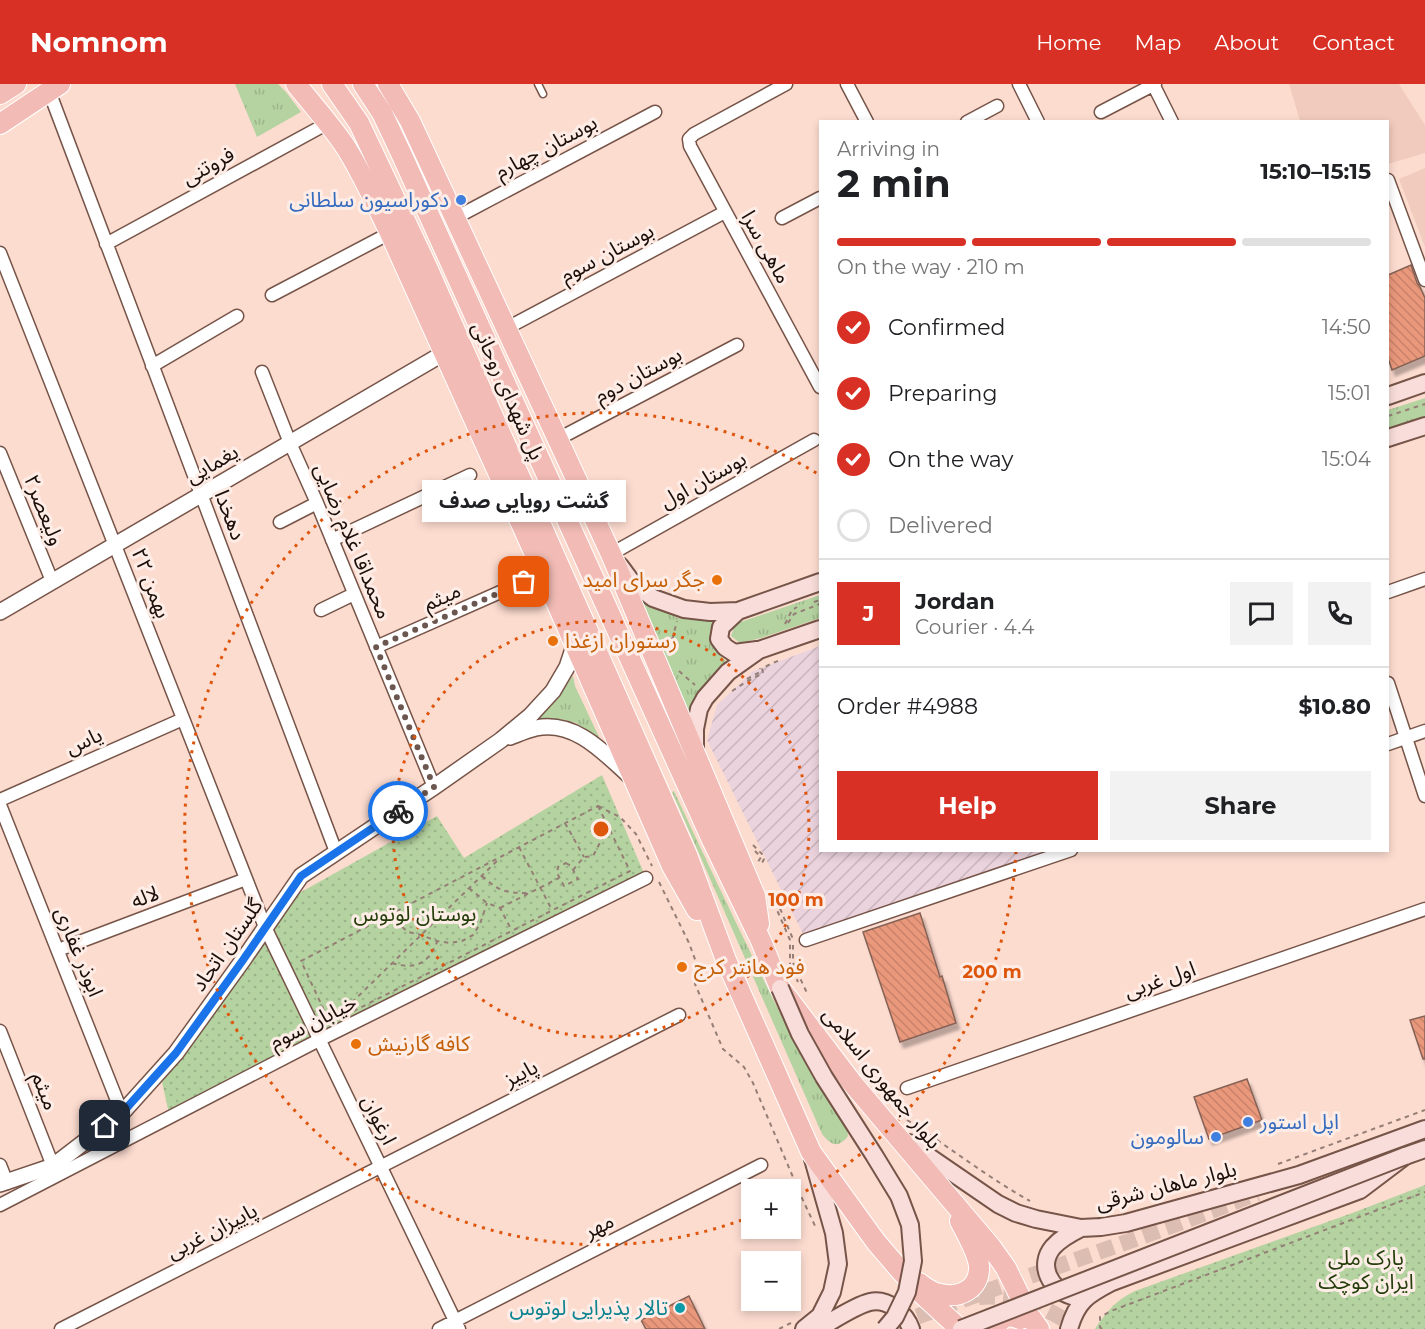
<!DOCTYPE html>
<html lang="en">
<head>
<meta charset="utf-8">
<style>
	:root { --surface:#fff; --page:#f2f2f2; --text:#202124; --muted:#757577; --line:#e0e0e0; --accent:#d93025 }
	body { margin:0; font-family:Montserrat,"Noto Sans Arabic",sans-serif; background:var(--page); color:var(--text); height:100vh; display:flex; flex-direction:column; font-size:22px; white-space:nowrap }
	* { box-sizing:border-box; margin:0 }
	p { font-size:20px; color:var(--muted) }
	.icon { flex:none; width:33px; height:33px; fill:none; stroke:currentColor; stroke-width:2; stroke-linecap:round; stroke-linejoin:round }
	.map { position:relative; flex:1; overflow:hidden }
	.details { position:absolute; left:819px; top:36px; width:570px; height:732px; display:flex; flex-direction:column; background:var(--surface); border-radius:0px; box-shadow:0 3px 9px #0003 }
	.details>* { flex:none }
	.tools { position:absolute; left:741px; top:1095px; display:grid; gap:12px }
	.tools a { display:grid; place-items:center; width:60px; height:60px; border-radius:0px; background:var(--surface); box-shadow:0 3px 9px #0003; font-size:30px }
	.pin { position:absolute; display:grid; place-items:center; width:51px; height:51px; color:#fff; margin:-26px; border-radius:12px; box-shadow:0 3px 9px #0006 }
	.courier { position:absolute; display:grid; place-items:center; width:60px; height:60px; margin:-30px; border:4px solid #1a73e8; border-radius:50%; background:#fff; color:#222; box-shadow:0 2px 8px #0007 }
	.bubble { position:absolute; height:42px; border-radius:0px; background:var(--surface); box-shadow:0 3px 9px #0003; font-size:20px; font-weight:700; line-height:42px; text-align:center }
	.headline em { font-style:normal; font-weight:700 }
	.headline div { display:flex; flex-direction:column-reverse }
	.headline { display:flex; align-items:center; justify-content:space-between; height:102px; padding:0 18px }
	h1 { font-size:39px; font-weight:700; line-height:45px }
	.bar { display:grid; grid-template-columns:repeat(4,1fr); gap:9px 6px; align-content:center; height:72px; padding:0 18px }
	.bar i { height:8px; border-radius:4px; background:var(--line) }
	.bar .selected { background:var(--accent) }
	.bar p { grid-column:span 4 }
	.line { display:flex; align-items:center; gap:15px; padding:0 18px; border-top:2px solid var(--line) }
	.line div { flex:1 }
	.round { display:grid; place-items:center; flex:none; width:63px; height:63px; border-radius:0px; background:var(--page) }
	ol { padding:0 18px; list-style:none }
	li { display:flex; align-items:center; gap:18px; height:66px }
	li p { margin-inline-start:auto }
	li .icon { padding:6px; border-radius:50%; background:var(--accent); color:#fff; stroke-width:4 }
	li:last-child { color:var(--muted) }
	li i { width:33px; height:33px; border:3px solid var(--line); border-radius:50% }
	.action { display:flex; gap:12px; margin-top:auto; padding:12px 18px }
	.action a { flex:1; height:69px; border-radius:0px; background:var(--accent); color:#fff; font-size:24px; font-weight:700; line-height:69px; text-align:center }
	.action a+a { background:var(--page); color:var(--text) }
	header { display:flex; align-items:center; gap:36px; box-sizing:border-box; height:84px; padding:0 30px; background:var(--accent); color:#fff }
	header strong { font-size:28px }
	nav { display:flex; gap:33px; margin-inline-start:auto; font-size:21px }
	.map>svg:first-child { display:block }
	.built { fill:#f1cbbe }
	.industrial { fill:url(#industrial-furrows) }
	.grass { fill:url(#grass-tufts) }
	.park { fill:url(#park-dots) }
	.building { fill:url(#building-back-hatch); stroke:#856256; stroke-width:1.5; filter:url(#shadow) }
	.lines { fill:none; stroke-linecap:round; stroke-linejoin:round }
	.secondary-tunnel { stroke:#dbbdb2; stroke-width:16; stroke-dasharray:16 8; stroke-linecap:butt }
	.service-casing { stroke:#765448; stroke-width:9 }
	.minor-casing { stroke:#765448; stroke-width:15 }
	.tertiary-casing { stroke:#765448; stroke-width:18 }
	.secondary-casing { stroke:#765448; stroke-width:20 }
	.primary-casing { stroke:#fff; stroke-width:22 }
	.path { stroke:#957e75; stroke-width:2; stroke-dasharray:4.5 4.5; stroke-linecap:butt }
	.service { stroke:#fff; stroke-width:6 }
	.minor { stroke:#fff; stroke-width:12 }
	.tertiary { stroke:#fff; stroke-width:15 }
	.secondary { stroke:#f8ddda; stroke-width:16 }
	.primary { stroke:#f2bbb5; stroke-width:20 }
	.secondary-bridge-casing { stroke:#765448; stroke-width:20; stroke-linecap:butt }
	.secondary-bridge { stroke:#f8ddda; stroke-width:16 }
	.done { stroke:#6b574f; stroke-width:6; stroke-dasharray:0 10.8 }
	.route { stroke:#1a73e8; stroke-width:8 }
	.ring { fill:none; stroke:#de550c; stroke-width:3; stroke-dasharray:3 6 }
	.shop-dot { fill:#3f7fe0; stroke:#feede7; stroke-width:2 }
	.food-dot { fill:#e8710a; stroke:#feede7; stroke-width:2 }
	.culture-dot { fill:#0f9aa8; stroke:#feede7; stroke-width:2 }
	.labels { text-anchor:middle; stroke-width:6; stroke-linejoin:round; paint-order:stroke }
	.street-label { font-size:21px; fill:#1c0f0a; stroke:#feede7 }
	.shop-label { font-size:21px; fill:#366cbe; stroke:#feede7; text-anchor:end }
	.food-label { font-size:21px; fill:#c56008; stroke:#feede7; text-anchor:start }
	.park-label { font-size:21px; fill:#233e0a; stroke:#feede7 }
	.culture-label { font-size:21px; fill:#0d838f; stroke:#feede7; text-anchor:end }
	.centre { fill:#de550c; stroke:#feede7; stroke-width:3 }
	.ring-label { font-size:18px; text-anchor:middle; font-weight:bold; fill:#de550c; stroke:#feede7; stroke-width:6; stroke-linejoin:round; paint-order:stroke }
</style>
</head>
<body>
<header>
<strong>Nomnom</strong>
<nav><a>Home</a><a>Map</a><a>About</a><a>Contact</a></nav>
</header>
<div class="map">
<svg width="1425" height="1245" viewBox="0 0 1425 1245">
	<defs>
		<pattern id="industrial-furrows" width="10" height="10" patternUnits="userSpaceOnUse" patternTransform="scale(1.5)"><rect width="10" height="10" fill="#ebd3dd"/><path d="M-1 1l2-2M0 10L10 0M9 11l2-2" fill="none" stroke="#c9b4bc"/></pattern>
		<pattern id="grass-tufts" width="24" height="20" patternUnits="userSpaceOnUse" patternTransform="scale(1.5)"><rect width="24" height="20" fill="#b5d3a1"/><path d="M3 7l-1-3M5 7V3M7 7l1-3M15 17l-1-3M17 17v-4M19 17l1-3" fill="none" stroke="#9bb489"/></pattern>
		<pattern id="park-dots" width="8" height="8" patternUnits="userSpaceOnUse" patternTransform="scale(1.5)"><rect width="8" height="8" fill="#b5d3a1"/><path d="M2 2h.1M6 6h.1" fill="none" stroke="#9bb489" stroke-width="1.8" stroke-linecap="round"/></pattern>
		<pattern id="building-back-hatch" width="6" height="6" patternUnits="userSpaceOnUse" patternTransform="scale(1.5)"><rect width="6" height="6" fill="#ea987b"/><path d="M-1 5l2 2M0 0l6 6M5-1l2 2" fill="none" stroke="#c88269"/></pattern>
		<filter id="shadow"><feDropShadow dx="3.5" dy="6" stdDeviation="1.5" flood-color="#0004"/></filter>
	</defs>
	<rect width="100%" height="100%" fill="#fddcd0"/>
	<path class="built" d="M 1289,0 L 1399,0 L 1425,41 L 1425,69 L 1388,80 L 1388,38 L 1300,37 Z
		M 1425,84 L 1425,163 L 1399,95 Z"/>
	<path class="industrial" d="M 820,562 L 820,766 L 1071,767 L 806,856 L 707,656 L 717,621 L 753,587 Z"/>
	<path class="grass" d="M 235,0 L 278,0 L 286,8 L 301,28 L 257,53 Z
		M 1425,314 L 1425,334 L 1388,347 L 1388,326 Z
		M 633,511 L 678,534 L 716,537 C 710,561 710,562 728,579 L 700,605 L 686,636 Z
		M 820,511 L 820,534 L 761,554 L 740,559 L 731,552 L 735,540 Z
		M 573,592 L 575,602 L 600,655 L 597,657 L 576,639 L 560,635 L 537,637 L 537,634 Z
		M 674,707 C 702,767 730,827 759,886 C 785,940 811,994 847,1043 L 848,1052 C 838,1065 831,1061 822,1050 L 672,708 Z"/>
	<path class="park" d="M 602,691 L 646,794 L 171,1039 L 162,998 L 249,882 L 294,812 L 437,732 L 464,774 Z
		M 1425,1101 L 1425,1245 L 1095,1245 C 1106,1228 1116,1216 1135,1207 L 1355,1128 Z"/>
	<path class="building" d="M 1411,181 L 1417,199 L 1420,203 L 1425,214 L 1425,272 L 1392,286 L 1388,274 L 1388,191 Z
		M 920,829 L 940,893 L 942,892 L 956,939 L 900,958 L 863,848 Z
		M 1425,932 L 1425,975 L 1423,975 L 1410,936 Z
		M 1247,995 L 1262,1036 L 1209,1055 L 1194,1013 Z
		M 689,1212 L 705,1245 L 646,1245 L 641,1236 Z"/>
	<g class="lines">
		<path class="secondary-tunnel" d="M 979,1213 C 1020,1210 1045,1223 1078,1244
			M 895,1241 C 1015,1195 1138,1157 1257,1109"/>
		<defs>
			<path id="service" d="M 538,0 L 543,10"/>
			<path id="minor" d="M 786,0 L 694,50 L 689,55 L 690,62 L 820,303
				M 847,0 L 867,38
				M 1019,0 L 1038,38
				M 1153,0 L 1172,38
				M 49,7 L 336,768
				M 1101,28 L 1155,0
				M 967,38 L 997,22
				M 1388,96 L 1425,196
				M 455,134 L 655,28
				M 782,134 L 820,114
				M 106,160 L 328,39
				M 0,169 L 265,843 L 459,1245
				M 272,211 L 390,149
				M 507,244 L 725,128
				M 152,282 L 237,232
				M 262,288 L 290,359 L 317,419 L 434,703
				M 558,355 L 737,261
				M 0,369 L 52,497
				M 280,438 L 317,419
				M 332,456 L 470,391
				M 611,470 L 814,356
				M 1388,508 L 1425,495
				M 321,526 L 354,510
				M 376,563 L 523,498
				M 1388,599 L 1425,712
				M 1388,660 L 1425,647
				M 0,716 L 183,635
				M 0,721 L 122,1029
				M 806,856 L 1071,766
				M 58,866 L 246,795
				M 0,947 L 53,1082
				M 907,1004 L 1425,825
				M 0,1081 L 7,1099
				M 0,1121 L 319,956 L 646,794
				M 61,1245 L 679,931
				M 439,1245 L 761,1081"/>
			<path id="tertiary" d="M 0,528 L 444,269
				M 510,653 C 518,650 527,646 536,644 C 576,636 605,670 632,694
				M 0,1100 L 53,1082 L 122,1029 L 176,969 L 243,876 L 301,792 L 434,703 L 501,656 L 530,632 L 553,607 L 567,583 L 575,559"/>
			<path id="secondary" d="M 1388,312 L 1425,299
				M 1388,354 L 1425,342
				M 620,482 L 631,497 L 653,514 L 684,525 L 710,528 L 738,527 L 820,498
				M 738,527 L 721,543 L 719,555 L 725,563 L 734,569 L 757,566
				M 695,665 L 695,645 L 699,625 L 705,614 L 728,588 L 759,566 L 820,545
				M 909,1059 L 998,1120 L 1016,1129 L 1036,1135 L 1081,1144 L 1101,1143 L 1126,1139 L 1299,1091 L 1425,1045
				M 1072,1212 C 1051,1206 1037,1182 1053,1163 C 1061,1154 1071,1149 1081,1144
				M 804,1245 L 820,1232 L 832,1208 L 838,1180 L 834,1149 L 813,1075
				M 818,1245 C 832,1237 856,1221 870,1218 C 888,1214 906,1230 911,1245
				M 1069,1245 C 1077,1217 1087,1211 1112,1198 L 1360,1106 L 1405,1072 L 1425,1065"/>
			<path id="primary" d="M 296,0 C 312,20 330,40 345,62 C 362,89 376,120 390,149 L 543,488 L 672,782 L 697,826
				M 332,0 L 359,39 L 426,181 L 687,771 L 726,876 L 811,1068 L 876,1158 L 900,1186 L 923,1211 L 960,1245
				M 363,0 L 382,29 L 400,67 L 713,758 L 761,857 L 780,904 L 853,1000 L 991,1163 L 1006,1184 L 1029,1231 L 1039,1245
				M 388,0 L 410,37 L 611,470 L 755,812 L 759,840
				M 0,10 L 16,0
				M 0,40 L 60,0
				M 919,1199 C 926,1204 932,1209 940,1210 C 961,1215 980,1204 979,1182 C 978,1169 966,1149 960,1137
				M 994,1245 C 1001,1234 1007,1229 1020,1235"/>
		</defs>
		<use href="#service" class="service-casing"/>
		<use href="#minor" class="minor-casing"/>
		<use href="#tertiary" class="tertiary-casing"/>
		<use href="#secondary" class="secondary-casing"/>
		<use href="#primary" class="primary-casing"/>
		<path class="path" d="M 1388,332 L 1425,320
			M 814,518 L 820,516
			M 788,539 L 794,530 L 820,520
			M 785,540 L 792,526 L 797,523
			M 670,564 L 677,537
			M 679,587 L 695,601
			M 747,595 L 760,588 L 760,584
			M 732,607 L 746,598 L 763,589 L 762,584 L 782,575
			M 598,722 L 630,787 L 330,939 L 301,877 Z
			M 598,722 L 620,733 L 636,750 L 652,782
			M 565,739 L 584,773
			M 753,761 L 764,772 L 764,775 L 761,781
			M 519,763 L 552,826
			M 755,767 L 761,773 L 758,778
			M 566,779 L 571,782 L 578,795 L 564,802 L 557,789 L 558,783 Z
			M 573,786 L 584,773 L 593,772 L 603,753 L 606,740
			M 482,792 C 499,807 504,809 528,809
			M 659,798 L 689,859 L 696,878 L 695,900 L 723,965 L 744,983 L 753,999 L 801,1112 L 816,1144
			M 469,804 L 487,819 L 500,824 L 512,847
			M 773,808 L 793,855
			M 774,819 L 790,856 L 790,880 L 798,898
			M 500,824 L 559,794
			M 390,830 L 395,837 L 408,848 L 421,851 L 437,857 L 450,859 L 462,857 L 473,851 L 480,840 L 487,819
			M 793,861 L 793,879 L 807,909
			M 392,879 C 415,886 428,880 437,858
			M 339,931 L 500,774
			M 907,1036 C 948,1062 987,1093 1030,1117
			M 1278,1080 L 1425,1026
			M 779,1245 L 791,1239
			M 1102,1245 L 1100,1243 L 1100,1233 L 1111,1227 L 1425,1108"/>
		<use href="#service" class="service"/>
		<use href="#minor" class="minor"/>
		<use href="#tertiary" class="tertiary"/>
		<use href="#secondary" class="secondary"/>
		<use href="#primary" class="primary"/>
		<defs>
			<path id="secondary-bridge" d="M 780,904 L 800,950 L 824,993 L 874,1071 L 899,1112 L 910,1141 L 913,1177 L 907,1208 L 895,1233 L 885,1245
				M 961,1245 L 1405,1072"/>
		</defs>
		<use href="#secondary-bridge" class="secondary-bridge-casing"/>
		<use href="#secondary-bridge" class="secondary-bridge"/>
	</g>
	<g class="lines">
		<path class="done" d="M 398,727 L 434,703 L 376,563 L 524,498"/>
		<path class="route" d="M 105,1042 L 122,1029 L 176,969 L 243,876 L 301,792 L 398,727"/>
	</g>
	<g class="ring">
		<circle cx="601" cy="745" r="208"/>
		<path d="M1016 767A416 416 0 0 1 793 1114M750 1133A416 416 0 1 1 818 390"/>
	</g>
	<g class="shop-dot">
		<circle cx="461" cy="116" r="6"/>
		<circle cx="1248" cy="1038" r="6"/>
		<circle cx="1216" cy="1053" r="6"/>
	</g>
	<g class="food-dot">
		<circle cx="717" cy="496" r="6"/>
		<circle cx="553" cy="557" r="6"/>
		<circle cx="682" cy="883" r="6"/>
		<circle cx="356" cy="960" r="6"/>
	</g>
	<circle class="culture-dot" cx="680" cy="1224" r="6"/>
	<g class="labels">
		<g class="street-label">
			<text transform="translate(546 63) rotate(-28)" y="7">بوستان چهارم</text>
			<text transform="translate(208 82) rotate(-29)" y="7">فروتنی</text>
			<text transform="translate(766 163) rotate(61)" y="7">ماهی سرا</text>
			<text transform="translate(607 169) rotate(-28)" y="7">بوستان سوم</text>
			<text transform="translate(638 291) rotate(-28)" y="7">بوستان دوم</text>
			<text transform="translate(508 307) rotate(66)" y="7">پل شهدای روحانی</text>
			<text transform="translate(212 380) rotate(-30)" y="7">یغمایی</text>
			<text transform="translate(703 396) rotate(-29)" y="7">بوستان اول</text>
			<text transform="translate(44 426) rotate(68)" y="7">ولیعصر۲</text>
			<text transform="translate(230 431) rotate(69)" y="7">دهخدا</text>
			<text transform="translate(353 457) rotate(67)" y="7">محمداقا غلام رضایی</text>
			<text transform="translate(151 499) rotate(69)" y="7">۲۲ بهمن</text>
			<text transform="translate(442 513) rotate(-24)" y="7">میثم</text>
			<text transform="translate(84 657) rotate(-24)" y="7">یاس</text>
			<text transform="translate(145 813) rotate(-21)" y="7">لاله</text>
			<text transform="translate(227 861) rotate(-55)" y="7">گلستان اتحاد</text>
			<text transform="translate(79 868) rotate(68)" y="7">ابوذر غفاری</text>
			<text transform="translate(1160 896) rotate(-19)" y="7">اول غربی</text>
			<text transform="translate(313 938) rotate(-27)" y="7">خیابان سوم</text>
			<text transform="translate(521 989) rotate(-27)" y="7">پاییز</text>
			<text transform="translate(882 994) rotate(51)" y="7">بلوار جمهوری اسلامی</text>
			<text transform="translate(45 1007) rotate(69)" y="7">میثم</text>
			<text transform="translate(379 1036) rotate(64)" y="7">ارغوان</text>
			<text transform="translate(1166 1102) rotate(-14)" y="7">بلوار ماهان شرقی</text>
			<text transform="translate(599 1142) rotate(-27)" y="7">مهر</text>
			<text transform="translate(212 1147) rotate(-27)" y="7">پاییزان غربی</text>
		</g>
		<g class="shop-label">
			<text x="449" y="123">دکوراسیون سلطانی</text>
			<text x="1260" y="1045" text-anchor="start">اپل استور</text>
			<text x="1204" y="1060">سالومون</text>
		</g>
		<g class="food-label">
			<text x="705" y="503" text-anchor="end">جگر سرای امید</text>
			<text x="565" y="564">رستوران ازغذا</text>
			<text x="694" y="890">فود هانتر کرج</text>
			<text x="368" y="967">کافه گارنیش</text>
		</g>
		<g class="park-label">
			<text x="415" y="837">بوستان لوتوس</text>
			<text x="1366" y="1181">پارک ملی<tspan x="1366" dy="24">ایران کوچک</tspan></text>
		</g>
		<g class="culture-label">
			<text x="668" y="1231">تالار پذیرایی لوتوس</text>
		</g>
	</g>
	<circle cx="601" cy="745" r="9" class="centre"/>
	<g class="ring-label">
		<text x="796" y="822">100 m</text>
		<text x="992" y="894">200 m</text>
	</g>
</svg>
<div class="tools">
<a>+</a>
<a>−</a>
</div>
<div class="pin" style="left:524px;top:498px;background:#ea580c"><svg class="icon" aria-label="bag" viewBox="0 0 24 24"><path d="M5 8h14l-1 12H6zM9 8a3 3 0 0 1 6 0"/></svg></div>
<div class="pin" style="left:105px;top:1042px;background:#1f2937"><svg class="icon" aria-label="home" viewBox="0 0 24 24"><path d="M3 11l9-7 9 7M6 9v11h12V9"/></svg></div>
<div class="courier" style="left:398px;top:727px"><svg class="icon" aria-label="bike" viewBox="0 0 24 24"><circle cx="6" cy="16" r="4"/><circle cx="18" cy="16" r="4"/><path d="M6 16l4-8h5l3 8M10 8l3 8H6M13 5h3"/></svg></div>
<div class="bubble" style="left:422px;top:396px;width:204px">گشت رویایی صدف</div>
<section class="details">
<div class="headline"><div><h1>2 min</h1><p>Arriving in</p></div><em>15:10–15:15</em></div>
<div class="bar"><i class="selected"></i><i class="selected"></i><i class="selected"></i><i></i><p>On the way · 210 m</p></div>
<ol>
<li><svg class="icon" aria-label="check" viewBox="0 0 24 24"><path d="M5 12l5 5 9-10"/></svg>Confirmed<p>14:50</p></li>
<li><svg class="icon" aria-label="check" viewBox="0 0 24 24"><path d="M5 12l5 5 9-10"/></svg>Preparing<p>15:01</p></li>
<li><svg class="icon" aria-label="check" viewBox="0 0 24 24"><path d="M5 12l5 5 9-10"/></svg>On the way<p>15:04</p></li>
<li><i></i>Delivered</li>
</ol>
<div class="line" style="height:108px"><b class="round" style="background:var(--accent);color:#fff">J</b><div><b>Jordan</b><p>Courier · 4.4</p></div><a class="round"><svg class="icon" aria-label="chat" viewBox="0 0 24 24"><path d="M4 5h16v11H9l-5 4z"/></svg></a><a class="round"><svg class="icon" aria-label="phone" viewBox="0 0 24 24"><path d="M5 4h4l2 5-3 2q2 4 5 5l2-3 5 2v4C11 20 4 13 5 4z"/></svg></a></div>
<div class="line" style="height:78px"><div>Order #4988</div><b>$10.80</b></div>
<div class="action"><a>Help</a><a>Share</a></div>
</section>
</div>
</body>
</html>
